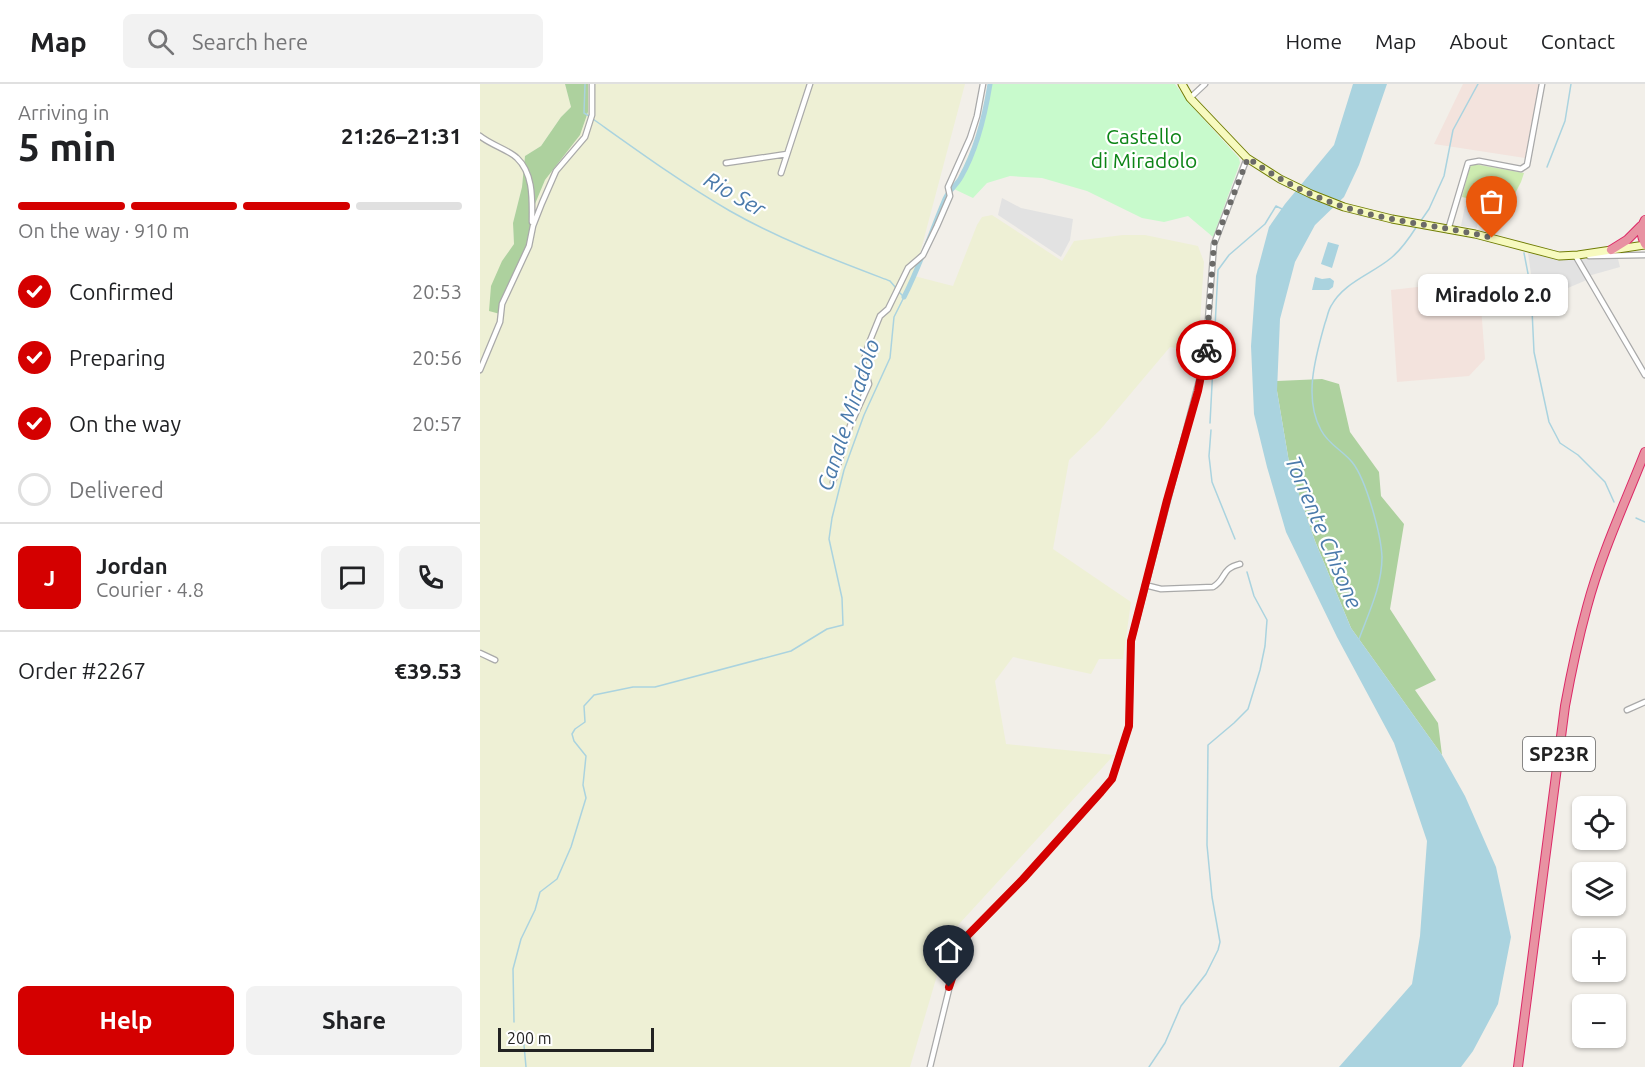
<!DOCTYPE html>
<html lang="en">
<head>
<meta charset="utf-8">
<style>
	:root { --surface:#fff; --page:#f2f2f2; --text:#202124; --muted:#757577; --line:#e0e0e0; --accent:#d40000 }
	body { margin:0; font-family:Ubuntu,sans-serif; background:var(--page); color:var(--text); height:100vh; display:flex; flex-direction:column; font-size:22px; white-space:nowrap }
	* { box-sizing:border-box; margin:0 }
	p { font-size:20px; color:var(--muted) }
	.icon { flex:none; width:33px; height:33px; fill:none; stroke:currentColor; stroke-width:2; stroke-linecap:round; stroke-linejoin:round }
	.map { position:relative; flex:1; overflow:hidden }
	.drawer { display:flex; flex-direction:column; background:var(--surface); width:480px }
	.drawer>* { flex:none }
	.controls { position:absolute; left:1092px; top:712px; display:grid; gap:12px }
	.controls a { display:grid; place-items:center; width:54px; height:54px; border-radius:9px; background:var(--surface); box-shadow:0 2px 4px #0004; font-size:30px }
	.scale { position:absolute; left:18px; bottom:15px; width:156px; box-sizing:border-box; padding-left:6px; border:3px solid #222; border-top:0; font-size:16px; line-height:21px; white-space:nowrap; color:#222; -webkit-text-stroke:4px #fff; paint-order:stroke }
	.pin { position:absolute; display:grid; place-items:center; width:51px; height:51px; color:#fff; margin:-62px -26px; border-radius:50% 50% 50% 0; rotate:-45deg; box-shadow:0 0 6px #0007 }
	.pin .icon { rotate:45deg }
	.courier { position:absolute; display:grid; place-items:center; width:60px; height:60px; margin:-30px; border:4px solid #d40000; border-radius:50%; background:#fff; color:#222; box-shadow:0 2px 8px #0007 }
	.bubble { position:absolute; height:42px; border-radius:9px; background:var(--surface); box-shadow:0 2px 4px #0004; font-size:20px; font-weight:600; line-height:42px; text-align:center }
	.headline em { font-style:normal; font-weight:600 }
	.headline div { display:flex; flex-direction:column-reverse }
	.headline { display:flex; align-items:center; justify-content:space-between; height:102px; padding:0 18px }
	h1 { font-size:39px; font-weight:600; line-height:45px }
	.bar { display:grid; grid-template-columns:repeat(4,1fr); gap:9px 6px; align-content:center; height:72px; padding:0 18px }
	.bar i { height:8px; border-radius:4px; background:var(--line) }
	.bar .active { background:var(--accent) }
	.bar p { grid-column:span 4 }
	.line { display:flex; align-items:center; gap:15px; padding:0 18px; border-top:2px solid var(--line) }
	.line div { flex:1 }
	.round { display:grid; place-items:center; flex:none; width:63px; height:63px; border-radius:9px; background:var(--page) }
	ol { padding:0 18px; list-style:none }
	li { display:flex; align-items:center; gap:18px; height:66px }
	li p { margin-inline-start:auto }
	li .icon { padding:6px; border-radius:50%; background:var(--accent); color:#fff; stroke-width:4 }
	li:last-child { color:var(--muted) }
	li i { width:33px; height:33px; border:3px solid var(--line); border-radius:50% }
	.button { display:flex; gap:12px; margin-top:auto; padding:12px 18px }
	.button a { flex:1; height:69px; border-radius:9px; background:var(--accent); color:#fff; font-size:24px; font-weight:600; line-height:69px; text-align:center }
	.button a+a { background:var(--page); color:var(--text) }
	header { display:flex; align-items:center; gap:36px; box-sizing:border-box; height:84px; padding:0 30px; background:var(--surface); border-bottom:2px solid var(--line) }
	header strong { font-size:28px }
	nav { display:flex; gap:33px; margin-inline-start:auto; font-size:21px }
	.search { width:420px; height:54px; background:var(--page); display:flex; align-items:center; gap:15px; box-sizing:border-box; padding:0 21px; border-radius:9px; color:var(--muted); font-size:22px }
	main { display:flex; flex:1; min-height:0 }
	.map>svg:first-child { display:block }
	.military { fill:#f3e3dd }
	.farmland { fill:#eef0d5 }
	.grass { fill:#cdebb0 }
	.forest { fill:#add19e }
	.park { fill:#c8facc }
	.parking { fill:#e2e2e2 }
	.water { fill:#aad3df }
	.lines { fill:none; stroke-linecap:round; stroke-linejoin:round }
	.stream { stroke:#aad3df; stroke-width:1.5 }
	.canal { stroke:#aad3df; stroke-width:5 }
	.street-casing { stroke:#a9a9a9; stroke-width:7 }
	.secondary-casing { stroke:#707d05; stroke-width:9 }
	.highway-casing { stroke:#dc2a67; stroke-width:10 }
	.street { stroke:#fff; stroke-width:4.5 }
	.secondary { stroke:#f7fabf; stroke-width:7 }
	.highway { stroke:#e892a2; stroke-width:8 }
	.done { stroke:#6b6a68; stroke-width:6; stroke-dasharray:0 10.8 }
	.route { stroke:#d40000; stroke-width:8 }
	.labels { text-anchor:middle; stroke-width:4.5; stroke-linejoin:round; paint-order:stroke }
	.shield { fill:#fff; stroke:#646464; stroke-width:1.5 }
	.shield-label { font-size:20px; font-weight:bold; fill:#222 }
	.park-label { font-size:21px; fill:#0c8416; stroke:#fff }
	.water-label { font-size:22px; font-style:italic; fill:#4a7aab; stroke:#fff }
</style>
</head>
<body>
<header>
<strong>Map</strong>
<div class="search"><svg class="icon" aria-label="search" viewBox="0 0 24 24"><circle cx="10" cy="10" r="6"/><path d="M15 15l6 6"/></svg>Search here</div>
<nav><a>Home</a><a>Map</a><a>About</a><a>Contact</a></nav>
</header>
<main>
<section class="drawer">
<div class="headline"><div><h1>5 min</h1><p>Arriving in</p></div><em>21:26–21:31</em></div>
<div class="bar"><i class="active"></i><i class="active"></i><i class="active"></i><i></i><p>On the way · 910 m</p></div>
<ol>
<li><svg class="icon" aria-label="check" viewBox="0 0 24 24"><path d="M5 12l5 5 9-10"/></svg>Confirmed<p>20:53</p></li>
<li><svg class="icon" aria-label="check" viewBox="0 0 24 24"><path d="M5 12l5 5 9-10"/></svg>Preparing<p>20:56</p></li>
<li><svg class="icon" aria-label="check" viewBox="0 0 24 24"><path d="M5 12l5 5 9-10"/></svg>On the way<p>20:57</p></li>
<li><i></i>Delivered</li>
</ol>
<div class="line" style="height:108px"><b class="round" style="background:var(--accent);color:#fff">J</b><div><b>Jordan</b><p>Courier · 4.8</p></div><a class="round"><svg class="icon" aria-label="chat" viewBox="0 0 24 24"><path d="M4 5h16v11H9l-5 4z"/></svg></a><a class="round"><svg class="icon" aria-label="phone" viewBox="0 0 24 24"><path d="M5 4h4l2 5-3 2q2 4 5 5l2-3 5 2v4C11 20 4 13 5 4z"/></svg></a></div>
<div class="line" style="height:78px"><div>Order #2267</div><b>€39.53</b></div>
<div class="button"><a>Help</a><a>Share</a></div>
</section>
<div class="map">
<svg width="1165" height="983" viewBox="0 0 1165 983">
	<rect width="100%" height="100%" fill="#f2efe9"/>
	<path class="military" d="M 983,0 L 1059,0 L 1045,74 L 954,60 Z
		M 999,196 L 1005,275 L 989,292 L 917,298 L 911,206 Z"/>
	<path class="farmland" d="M 0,0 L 85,0 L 91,23 L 81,33 L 61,62 L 45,72 L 42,103 L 33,139 L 34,160 L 22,177 L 40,178 L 47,160 L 55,120 L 65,96 L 100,51 L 108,28 L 108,0 L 485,0 L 434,192 L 473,202 L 497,141 L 502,133 L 512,131 L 582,177 L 594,157 L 643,151 L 665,151 L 718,162 L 724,178 L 718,268 L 690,263 L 620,346 L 589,376 L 573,465 L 651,518 L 643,575 L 619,575 L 611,590 L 533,573 L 515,597 L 526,660 L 634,671 L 469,851 L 430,983 L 0,983 Z"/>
	<path class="grass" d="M 994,80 L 1044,89 L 1041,98 L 1028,123 L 982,113 L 990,82 Z"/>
	<path class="forest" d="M 85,0 L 108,0 L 108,28 L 100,51 L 65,96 L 55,120 L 47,160 L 20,230 L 9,227 L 11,202 L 22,177 L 34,160 L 33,139 L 42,103 L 45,72 L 61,62 L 81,33 L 91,23 Z
		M 842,295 L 859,300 L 870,348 L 899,388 L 901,412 L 924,440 L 910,525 L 956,596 L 935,606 L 958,639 L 962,671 L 871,544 L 835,457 L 810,384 L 797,307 L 797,297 Z"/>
	<path class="park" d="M 511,0 L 695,0 L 708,18 L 759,74 L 760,79 L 733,153 L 708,132 L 684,138 L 662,134 L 607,107 L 562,94 L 530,92 L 507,99 L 493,114 L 474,105 L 495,57 Z"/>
	<path class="parking" d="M 522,114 L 541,124 L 593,135 L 590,156 L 581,173 L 518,131 Z
		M 985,122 L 1000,127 L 997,144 L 981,142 Z
		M 1048,169 L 1076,175 L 1138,175 L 1140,183 L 1108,192 L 1109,195 L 1055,218 Z"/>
	<path class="water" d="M 873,0 L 907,0 L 879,81 L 864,113 L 835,141 L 815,178 L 800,235 L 797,307 L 810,384 L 835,457 L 871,544 L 962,671 L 985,712 L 1016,783 L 1031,853 L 1018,920 L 993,967 L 981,983 L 859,983 L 932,900 L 940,852 L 947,757 L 914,659 L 857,553 L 806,448 L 787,383 L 774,330 L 771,262 L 776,192 L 789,143 L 805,120 L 854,61 Z
		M 848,158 L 859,161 L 852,184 L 841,180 Z
		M 835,193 L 842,195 L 850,194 L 854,197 L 853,203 L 849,206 L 832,206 Z"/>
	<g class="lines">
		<path class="stream" d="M 105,0 L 104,29 L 109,32
			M 113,35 C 158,67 202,99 250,127 C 301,156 355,176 410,197 L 416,204
			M 1067,83 L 1085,37 L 1091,0
			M 940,138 L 949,125 L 964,92 L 973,46 L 998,0
			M 1044,169 L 1051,205 L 1054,268 L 1069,338 L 1080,359 L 1098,371 L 1125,398 L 1134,418
			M 730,339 L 738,186 L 749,171 L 785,140 L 796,122 L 802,125
			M 731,346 L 729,372 L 732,398 L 755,455
			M 1156,434 L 1165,438
			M 879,555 C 889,528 902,502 902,473 C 901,450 886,395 872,378 C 862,366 848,360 841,346 C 823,314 836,271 845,239 C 847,234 848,227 851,222 C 864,198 892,190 911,174 C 921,166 930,153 937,142
			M 34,938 L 33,885 L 41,855 L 55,826 L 60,808 L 77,795 L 91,763 L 106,714 L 103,701 L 106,672 L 94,657 L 92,650 L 95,645 L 105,638 L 104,622 L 114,611 L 153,603 L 175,603 L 311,567 L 347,545 L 363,541 L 362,514 L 349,455 L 352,434 L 364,386 L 384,331 L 410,274 L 414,233 L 424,213 L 419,208
			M 34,947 L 44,961 L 46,983
			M 669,983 L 685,959 L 701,922 L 726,890 L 738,866 L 740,858 L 732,813 L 727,761 L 728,661 L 754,639 L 768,625 L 780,586 L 785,562 L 787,536 L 774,512 L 767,488"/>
		<path class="canal" d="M 424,213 C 440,182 451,148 465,115 C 469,106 477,101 481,93 C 497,65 505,31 510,0"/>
		<defs>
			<path id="street" d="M 710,14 L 725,0
				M 0,52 C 11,61 29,66 37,74 C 54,90 52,117 52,138
				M 246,79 L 307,70
				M 301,89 L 330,0
				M 968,146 L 988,79 L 999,77 L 1041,85 L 1047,81 L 1062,0
				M 1095,171 L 1165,291
				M 1109,172 L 1165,171
				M 0,286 L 20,238 L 22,220 L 49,162 L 53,142 L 62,119 L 76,87 L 105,53 L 112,31 L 112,0
				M 353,398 L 370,342 L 389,300 L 383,279 L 389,259 L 400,232 L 408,225 L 428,184 L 443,171 L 457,142 L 470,112 L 468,103 L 490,54 L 497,32 L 503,0
				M 665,501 L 681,505 L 733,503 C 747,495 740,485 760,480
				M 0,569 L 15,576
				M 1147,626 L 1165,618
				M 450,983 L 473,889 L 486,853 L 543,795 L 621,708 L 632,695 L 649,642 L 651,557 L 725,274 L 734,160 L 767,74"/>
			<path id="secondary" d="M 702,0 L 710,14 L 767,74 L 800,95 L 831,110 L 864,123 L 912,135 L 995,150 L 1079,172 L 1098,171 L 1165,161"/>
			<path id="highway" d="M 1165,136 C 1160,145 1161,151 1165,160
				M 1131,166 L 1147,156 L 1161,142
				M 1038,983 L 1085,622 C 1091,589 1098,556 1107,523 C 1121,470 1145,419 1165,368"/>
		</defs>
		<use href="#street" class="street-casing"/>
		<use href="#secondary" class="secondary-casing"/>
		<use href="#highway" class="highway-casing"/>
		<use href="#street" class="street"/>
		<use href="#secondary" class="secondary"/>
		<use href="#highway" class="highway"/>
	</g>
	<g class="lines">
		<path class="done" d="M 726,266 L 734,160 L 768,74 C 807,102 851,122 898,132 C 936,141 974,144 1012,154"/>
		<path class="route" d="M 469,903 L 486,853 L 543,795 L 621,708 L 632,695 L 649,642 L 651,557 L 687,416 L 718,307 L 726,266"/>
	</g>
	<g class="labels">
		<rect class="shield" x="1043" y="653" width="72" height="34" rx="4.5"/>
		<g class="shield-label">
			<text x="1079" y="677">SP23R</text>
		</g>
		<g class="park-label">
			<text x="664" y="60">Castello<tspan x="664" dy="24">di Miradolo</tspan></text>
		</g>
		<g class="water-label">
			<text transform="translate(255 110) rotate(30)" y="8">Rio Ser</text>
			<text transform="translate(368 331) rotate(-72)" y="8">Canale Miradolo</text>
			<text transform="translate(844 448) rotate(67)" y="8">Torrente Chisone</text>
		</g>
	</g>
</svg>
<div class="controls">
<a><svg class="icon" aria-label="locate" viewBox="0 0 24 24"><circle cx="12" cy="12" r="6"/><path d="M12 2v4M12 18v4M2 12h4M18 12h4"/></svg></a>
<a><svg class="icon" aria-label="layers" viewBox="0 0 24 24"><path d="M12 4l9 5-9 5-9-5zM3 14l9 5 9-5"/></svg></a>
<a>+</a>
<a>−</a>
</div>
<div class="scale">200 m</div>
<div class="pin" style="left:1012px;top:154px;background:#ea580c"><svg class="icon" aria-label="bag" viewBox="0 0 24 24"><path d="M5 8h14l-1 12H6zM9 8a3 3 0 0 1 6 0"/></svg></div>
<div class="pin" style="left:469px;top:903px;background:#1f2937"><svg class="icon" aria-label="home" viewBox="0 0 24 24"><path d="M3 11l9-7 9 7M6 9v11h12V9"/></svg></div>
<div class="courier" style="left:726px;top:266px"><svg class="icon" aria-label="bike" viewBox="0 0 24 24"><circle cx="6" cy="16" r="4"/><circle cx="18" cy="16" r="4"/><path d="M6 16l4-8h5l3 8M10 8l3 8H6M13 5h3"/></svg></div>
<div class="bubble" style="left:938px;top:190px;width:150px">Miradolo 2.0</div>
</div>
</main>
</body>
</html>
